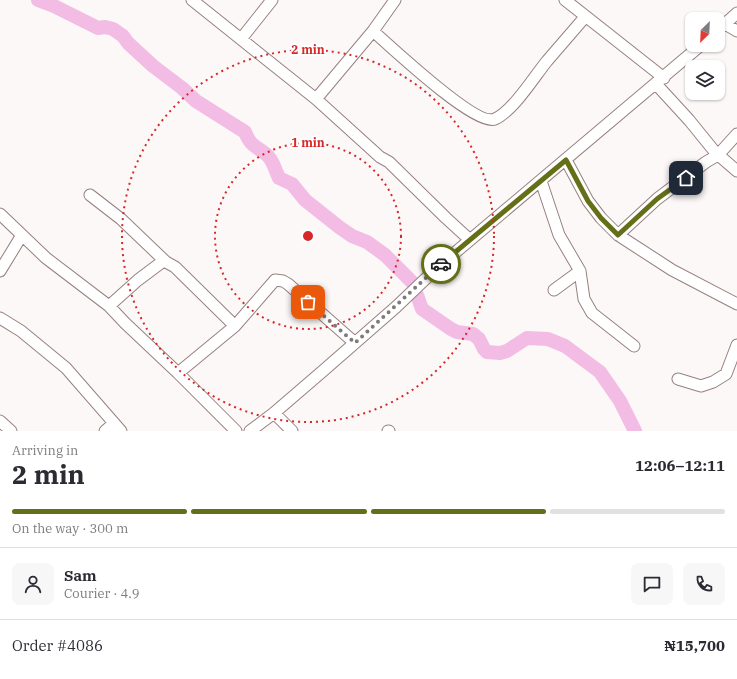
<!DOCTYPE html>
<html lang="en">
<head>
<meta charset="utf-8">
<style>
	:root { --surface:#fff; --page:#f7f7f7; --text:#2b2b33; --muted:#7c7c81; --line:#e1e1e2; --accent:#656f17 }
	body { margin:0; font-family:"IBM Plex Serif",serif; background:var(--page); color:var(--text); height:100vh; display:flex; flex-direction:column; font-size:15px; white-space:nowrap }
	* { box-sizing:border-box; margin:0 }
	p { font-size:13px; color:var(--muted) }
	.icon { flex:none; width:22px; height:22px; fill:none; stroke:currentColor; stroke-width:2; stroke-linecap:round; stroke-linejoin:round }
	.map { position:relative; height:431px; overflow:hidden }
	.panel { display:flex; flex-direction:column; background:var(--surface); flex:1 }
	.panel>* { flex:none }
	.needle { width:26px; rotate:204deg }
	.tools { position:absolute; left:685px; top:12px; display:grid; gap:8px }
	.tools a { display:grid; place-items:center; width:40px; height:40px; border-radius:8px; background:var(--surface); box-shadow:0 1px 3px #0004; font-size:20px }
	.pin { position:absolute; display:grid; place-items:center; width:34px; height:34px; color:#fff; margin:-17px; border-radius:8px; box-shadow:0 2px 6px #0006 }
	.courier { position:absolute; display:grid; place-items:center; width:40px; height:40px; margin:-20px; border:3px solid #656f17; border-radius:50%; background:#fff; color:#222; box-shadow:0 1px 5px #0007 }
	.summary em { font-style:normal; font-weight:700 }
	.summary div { display:flex; flex-direction:column-reverse }
	.summary { display:flex; align-items:center; justify-content:space-between; height:68px; padding:0 12px }
	h1 { font-size:26px; font-weight:700; line-height:30px }
	.bar { display:grid; grid-template-columns:repeat(4,1fr); gap:6px 4px; align-content:center; height:48px; padding:0 12px }
	.bar i { height:5px; border-radius:3px; background:var(--line) }
	.bar .current { background:var(--accent) }
	.bar p { grid-column:span 4 }
	.line { display:flex; align-items:center; gap:10px; padding:0 12px; border-top:1px solid var(--line) }
	.line div { flex:1 }
	.round { display:grid; place-items:center; flex:none; width:42px; height:42px; border-radius:8px; background:var(--page) }
	.map>svg:first-child { display:block }
	.lines { fill:none; stroke-linecap:round; stroke-linejoin:round }
	.river { stroke:#f3bce4; stroke-width:14 }
	.minor-casing { stroke:#978181; stroke-width:13 }
	.minor { stroke:#fff; stroke-width:11 }
	.done { stroke:#827a7a; stroke-width:4; stroke-dasharray:0 7.2 }
	.route { stroke:#656f17; stroke-width:5 }
	.ring { fill:none; stroke:#d62828; stroke-width:2; stroke-dasharray:2 4 }
	.centre { fill:#d62828; stroke:#fff; stroke-width:2 }
	.ring-label { font-size:12px; text-anchor:middle; font-weight:bold; fill:#d62828; stroke:#fff; stroke-width:4; stroke-linejoin:round; paint-order:stroke }
</style>
</head>
<body>
<div class="map">
<svg width="737" height="431" viewBox="0 0 737 431">
	<rect width="100%" height="100%" fill="#fdf8f8"/>
	<g class="lines">
		<path class="river" d="M 38,0 L 54,6 L 98,28 L 105,27 L 113,29 L 123,36 L 128,43 L 153,66 L 182,88 L 196,101 L 245,132 C 251,147 256,146 267,155 C 273,160 276,172 279,178 L 292,184 L 305,200 L 339,227 L 352,236 L 367,242 L 385,255 L 412,282
			M 417,295 L 422,309 L 451,329 L 457,332 L 473,334 L 479,339 L 484,349 L 487,352 L 500,353 L 507,351 L 527,338 L 548,339 L 565,346 L 600,372 L 620,401 L 635,431"/>
		<defs>
			<path id="minor" d="M 192,0 L 316,99 L 369,147 L 380,157 L 389,162 L 446,218 L 470,240
				M 565,0 L 664,78
				M 725,24 L 737,31
				M 718,30 L 737,13
				M 373,31 C 390,46 476,127 495,119 C 513,111 534,77 547,61 C 560,46 573,31 585,17
				M 241,39 L 272,0
				M 656,84 L 689,120 L 715,152 L 737,171
				M 316,99 L 373,31 L 395,0
				M 566,160 L 588,201 L 601,218 L 618,235 L 672,270 L 737,304
				M 541,181 L 559,235 L 580,271 L 554,290
				M 90,195 L 121,219 L 166,262
				M 0,214 L 46,258 L 109,306 L 125,323 L 178,373 L 236,431
				M 618,235 L 657,199 L 706,162 L 718,155 L 737,134
				M 0,271 L 22,235
				M 580,271 L 584,299 L 592,313 L 634,346
				M 109,306 L 138,280 L 162,262 L 166,262 L 175,267 L 235,326
				M 0,318 L 21,331 L 66,368 L 121,431
				M 178,373 L 235,326 L 275,280 L 283,281 L 288,284 L 355,343
				M 678,379 L 701,386 L 713,382 L 726,374 L 737,345
				M 274,413 L 292,431
				M 0,421 L 11,431
				M 105,431 L 114,423
				M 250,431 L 274,413 L 324,370 L 396,307 L 438,267 L 701,45
				M 388,431 L 389,431"/>
		</defs>
		<use href="#minor" class="minor-casing"/>
		<use href="#minor" class="minor"/>
	</g>
	<g class="lines">
		<path class="done" d="M 308,302 L 355,343 L 441,264"/>
		<path class="route" d="M 441,264 L 566,160 L 588,201 L 601,218 L 618,235 L 657,199 L 686,178"/>
	</g>
	<g class="ring">
		<circle cx="308" cy="236" r="93"/>
		<circle cx="308" cy="236" r="186"/>
	</g>
	<circle cx="308" cy="236" r="6" class="centre"/>
	<g class="ring-label">
		<text x="308" y="54">2 min</text>
		<text x="308" y="147">1 min</text>
	</g>
</svg>
<div class="tools">
<a><svg class="needle" viewBox="-14 -14 28 28"><path d="M0-13l5 13h-10z" fill="#e53935"/><path d="M0 13l5-13h-10z" fill="#7c7c81"/></svg></a>
<a><svg class="icon" aria-label="layers" viewBox="0 0 24 24"><path d="M12 4l9 5-9 5-9-5zM3 14l9 5 9-5"/></svg></a>
</div>
<div class="pin" style="left:308px;top:302px;background:#ea580c"><svg class="icon" aria-label="bag" viewBox="0 0 24 24"><path d="M5 8h14l-1 12H6zM9 8a3 3 0 0 1 6 0"/></svg></div>
<div class="pin" style="left:686px;top:178px;background:#1f2937"><svg class="icon" aria-label="home" viewBox="0 0 24 24"><path d="M3 11l9-7 9 7M6 9v11h12V9"/></svg></div>
<div class="courier" style="left:441px;top:264px"><svg class="icon" aria-label="car" viewBox="0 0 24 24"><path d="M5 17H2v-5l4-1 3-4h7l3 4 3 1v5h-3M9 17h6M6 11h13"/><circle cx="7" cy="17" r="2"/><circle cx="17" cy="17" r="2"/></svg></div>
</div>
<section class="panel">
<div class="summary"><div><h1>2 min</h1><p>Arriving in</p></div><em>12:06–12:11</em></div>
<div class="bar"><i class="current"></i><i class="current"></i><i class="current"></i><i></i><p>On the way · 300 m</p></div>
<div class="line" style="height:72px"><a class="round"><svg class="icon" aria-label="person" viewBox="0 0 24 24"><circle cx="12" cy="8" r="4"/><path d="M4 21q1-7 8-7t8 7"/></svg></a><div><b>Sam</b><p>Courier · 4.9</p></div><a class="round"><svg class="icon" aria-label="chat" viewBox="0 0 24 24"><path d="M4 5h16v11H9l-5 4z"/></svg></a><a class="round"><svg class="icon" aria-label="phone" viewBox="0 0 24 24"><path d="M5 4h4l2 5-3 2q2 4 5 5l2-3 5 2v4C11 20 4 13 5 4z"/></svg></a></div>
<div class="line" style="height:52px"><div>Order #4086</div><b>₦15,700</b></div>
</section>
</body>
</html>
